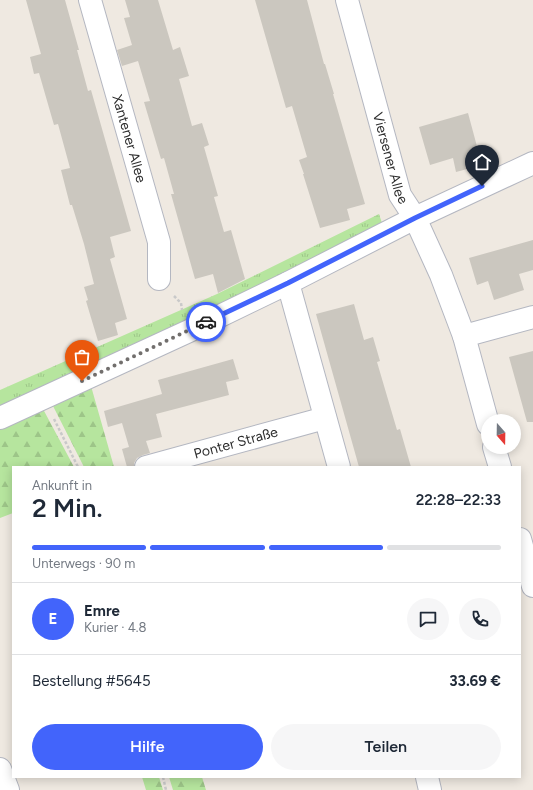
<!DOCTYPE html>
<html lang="de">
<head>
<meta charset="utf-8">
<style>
	:root { --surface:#fff; --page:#f6f6f7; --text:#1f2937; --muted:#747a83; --line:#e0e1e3; --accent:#4264fb }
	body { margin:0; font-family:Figtree,sans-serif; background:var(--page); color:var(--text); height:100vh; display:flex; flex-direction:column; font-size:15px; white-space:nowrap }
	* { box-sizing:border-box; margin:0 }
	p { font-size:13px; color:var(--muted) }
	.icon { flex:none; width:22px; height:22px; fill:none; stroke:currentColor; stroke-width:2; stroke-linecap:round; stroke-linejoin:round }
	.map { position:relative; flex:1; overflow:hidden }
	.panel { position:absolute; left:12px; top:466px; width:509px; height:312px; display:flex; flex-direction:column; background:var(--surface); border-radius:0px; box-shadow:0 2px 10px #0003 }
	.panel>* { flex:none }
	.needle { width:26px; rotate:160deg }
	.tools { position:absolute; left:481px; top:414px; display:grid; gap:8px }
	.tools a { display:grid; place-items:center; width:40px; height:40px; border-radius:50%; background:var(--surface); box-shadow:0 2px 10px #0003; font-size:20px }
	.pin { position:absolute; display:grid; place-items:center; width:34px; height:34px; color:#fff; margin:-41px -17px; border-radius:50% 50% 50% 0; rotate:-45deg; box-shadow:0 0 4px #0007 }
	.pin .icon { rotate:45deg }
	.courier { position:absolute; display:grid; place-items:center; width:40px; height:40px; margin:-20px; border:3px solid #4264fb; border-radius:50%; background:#fff; color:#222; box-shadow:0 1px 5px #0007 }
	.overview em { font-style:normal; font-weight:600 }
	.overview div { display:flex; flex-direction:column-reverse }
	.overview { display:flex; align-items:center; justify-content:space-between; height:68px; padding:0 20px }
	h1 { font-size:26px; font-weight:600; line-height:30px }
	.bar { display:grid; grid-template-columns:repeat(4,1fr); gap:6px 4px; align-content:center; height:48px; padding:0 20px }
	.bar i { height:5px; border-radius:3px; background:var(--line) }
	.bar .on { background:var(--accent) }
	.bar p { grid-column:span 4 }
	.line { display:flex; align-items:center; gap:10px; padding:0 20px; border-top:1px solid var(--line) }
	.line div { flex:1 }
	.round { display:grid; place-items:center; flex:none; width:42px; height:42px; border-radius:21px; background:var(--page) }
	.button { display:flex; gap:8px; margin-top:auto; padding:8px 20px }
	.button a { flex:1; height:46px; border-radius:24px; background:var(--accent); color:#fff; font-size:16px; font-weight:600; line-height:46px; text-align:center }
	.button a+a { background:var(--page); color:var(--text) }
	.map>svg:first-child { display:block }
	.grass { fill:url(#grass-tufts) }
	.forest { fill:url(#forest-firs) }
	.building { fill:#cbc7bf }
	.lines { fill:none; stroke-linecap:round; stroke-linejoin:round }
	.minor-casing { stroke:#b4b7c1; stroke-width:24 }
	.path { stroke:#c9c9c9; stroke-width:2.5; stroke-dasharray:3 2; stroke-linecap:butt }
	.minor { stroke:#fff; stroke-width:22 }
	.done { stroke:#726f6d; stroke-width:4; stroke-dasharray:0 7.2 }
	.route { stroke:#4264fb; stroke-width:5 }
	.labels { text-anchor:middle; stroke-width:3.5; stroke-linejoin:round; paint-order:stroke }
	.street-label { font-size:14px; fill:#2e2e2e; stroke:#fff }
</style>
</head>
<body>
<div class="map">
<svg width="533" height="790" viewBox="0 0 533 790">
	<defs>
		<pattern id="grass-tufts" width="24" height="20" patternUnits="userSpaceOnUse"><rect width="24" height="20" fill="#b6e59e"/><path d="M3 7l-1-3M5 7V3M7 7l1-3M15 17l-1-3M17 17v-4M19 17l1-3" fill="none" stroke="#9dc588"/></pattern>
		<pattern id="forest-firs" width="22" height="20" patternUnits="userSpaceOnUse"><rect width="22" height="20" fill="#b6e59e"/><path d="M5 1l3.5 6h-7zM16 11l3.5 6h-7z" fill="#9dc588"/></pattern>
	</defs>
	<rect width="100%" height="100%" fill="#efe9e1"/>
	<path class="grass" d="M 379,214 L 383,226 L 0,410 L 0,390 L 217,294 Z"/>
	<path class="forest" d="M 91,386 L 114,467 L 84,467 L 53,406 Z
		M 43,409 L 74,467 L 13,467 L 13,513 L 0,518 L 0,427 Z
		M 142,777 L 159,777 L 163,790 L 146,790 Z
		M 169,777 L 202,777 L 206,790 L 173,790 Z"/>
	<path class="building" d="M 26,0 L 65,0 L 79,50 L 77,50 L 88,91 L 91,90 L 131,231 L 110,237 L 115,257 L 110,259 L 127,319 L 115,323 L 118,335 L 98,341 L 86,301 L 88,300 L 84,287 L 94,284 L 84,244 L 72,205 L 70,205 L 61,170 L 70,168 L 58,124 L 54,125 L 39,73 L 34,74 L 30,57 L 41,54 Z
		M 125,0 L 158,0 L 173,50 L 180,47 L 189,76 L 179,79 L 192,126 L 202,123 L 209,145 L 204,147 L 218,196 L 214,197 L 224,232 L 231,230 L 245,279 L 218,293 L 213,274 L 195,279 L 171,194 L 174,194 L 164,158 L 161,159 L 144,102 L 150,101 L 138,61 L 122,66 L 117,50 L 132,45 L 124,18 L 130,17 Z
		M 255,0 L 307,0 L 324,64 L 325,64 L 334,94 L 333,94 L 365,204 L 347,209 L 350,220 L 320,228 L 303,174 L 304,174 L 299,160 L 307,157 L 292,106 L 286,108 Z
		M 468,113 L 482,165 L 456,172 L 453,158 L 430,165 L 419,127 Z
		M 533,240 L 533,270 L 519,274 L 524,290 L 494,300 L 488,281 L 477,285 L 469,258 Z
		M 354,304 L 364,340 L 373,337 L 380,361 L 377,362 L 397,430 L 400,429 L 411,467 L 359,467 L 316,314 Z
		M 533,351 L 533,422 L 527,422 L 509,357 Z
		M 233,359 L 239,379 L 226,382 L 229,395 L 156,414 L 162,437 L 146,441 L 150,453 L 143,455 L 137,458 L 134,463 L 134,466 L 127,467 L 122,449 L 129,447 L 122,423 L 108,427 L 104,411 L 162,394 L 158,380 Z"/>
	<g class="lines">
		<defs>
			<g id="minor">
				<path id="s1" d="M 90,0 L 159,242 L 159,279"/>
				<path id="s2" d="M 347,0 L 400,195 L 415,218 L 441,275 L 464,336 L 488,424"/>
				<path d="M 288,283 L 339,467"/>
				<path d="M 464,336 L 533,317"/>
				<path d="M 0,418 L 189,331 L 288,283 L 415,218 L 533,163"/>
				<path d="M 494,447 L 500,467"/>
				<path id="s3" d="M 146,467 L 325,418"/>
				<path d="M 520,539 L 533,586"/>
				<path d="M 0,769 L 8,790"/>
				<path d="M 427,777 L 430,790"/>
			</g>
		</defs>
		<use href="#minor" class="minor-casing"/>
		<path class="path" d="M 174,296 L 181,303 L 182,310
			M 54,419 L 78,467
			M 163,777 L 166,790"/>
		<use href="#minor" class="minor"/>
	</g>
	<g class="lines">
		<path class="done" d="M 82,381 L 206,322"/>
		<path class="route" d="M 206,322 L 288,283 L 415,218 L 482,186"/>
	</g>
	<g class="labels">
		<g class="street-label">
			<text dy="5" stroke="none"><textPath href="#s1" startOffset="144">Xantener Allee</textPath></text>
			<text dy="5" stroke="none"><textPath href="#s2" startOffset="164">Viersener Allee</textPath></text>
			<text dy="5" stroke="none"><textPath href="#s3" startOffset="93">Ponter Straße</textPath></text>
		</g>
	</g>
</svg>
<div class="tools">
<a><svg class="needle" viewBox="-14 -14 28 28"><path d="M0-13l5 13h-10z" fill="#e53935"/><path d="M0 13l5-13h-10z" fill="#747a83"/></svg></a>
</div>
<div class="pin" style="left:82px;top:381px;background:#ea580c"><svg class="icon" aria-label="bag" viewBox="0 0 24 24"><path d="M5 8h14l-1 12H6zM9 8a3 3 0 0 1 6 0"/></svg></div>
<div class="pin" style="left:482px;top:186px;background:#1f2937"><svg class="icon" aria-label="home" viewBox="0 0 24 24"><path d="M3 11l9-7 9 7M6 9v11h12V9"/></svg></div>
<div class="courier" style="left:206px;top:322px"><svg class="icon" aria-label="car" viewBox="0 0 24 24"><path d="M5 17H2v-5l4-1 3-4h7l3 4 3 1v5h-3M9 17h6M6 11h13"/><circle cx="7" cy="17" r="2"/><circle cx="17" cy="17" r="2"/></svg></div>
<section class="panel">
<div class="overview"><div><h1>2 Min.</h1><p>Ankunft in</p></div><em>22:28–22:33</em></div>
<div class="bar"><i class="on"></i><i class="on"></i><i class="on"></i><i></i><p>Unterwegs · 90 m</p></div>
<div class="line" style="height:72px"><b class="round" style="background:var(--accent);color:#fff">E</b><div><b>Emre</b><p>Kurier · 4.8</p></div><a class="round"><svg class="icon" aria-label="chat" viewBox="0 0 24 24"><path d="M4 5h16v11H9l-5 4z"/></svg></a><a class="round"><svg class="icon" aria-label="phone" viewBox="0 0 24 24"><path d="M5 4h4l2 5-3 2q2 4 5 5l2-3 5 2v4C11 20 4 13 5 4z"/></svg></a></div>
<div class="line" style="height:52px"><div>Bestellung #5645</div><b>33.69 €</b></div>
<div class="button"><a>Hilfe</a><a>Teilen</a></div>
</section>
</div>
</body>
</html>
